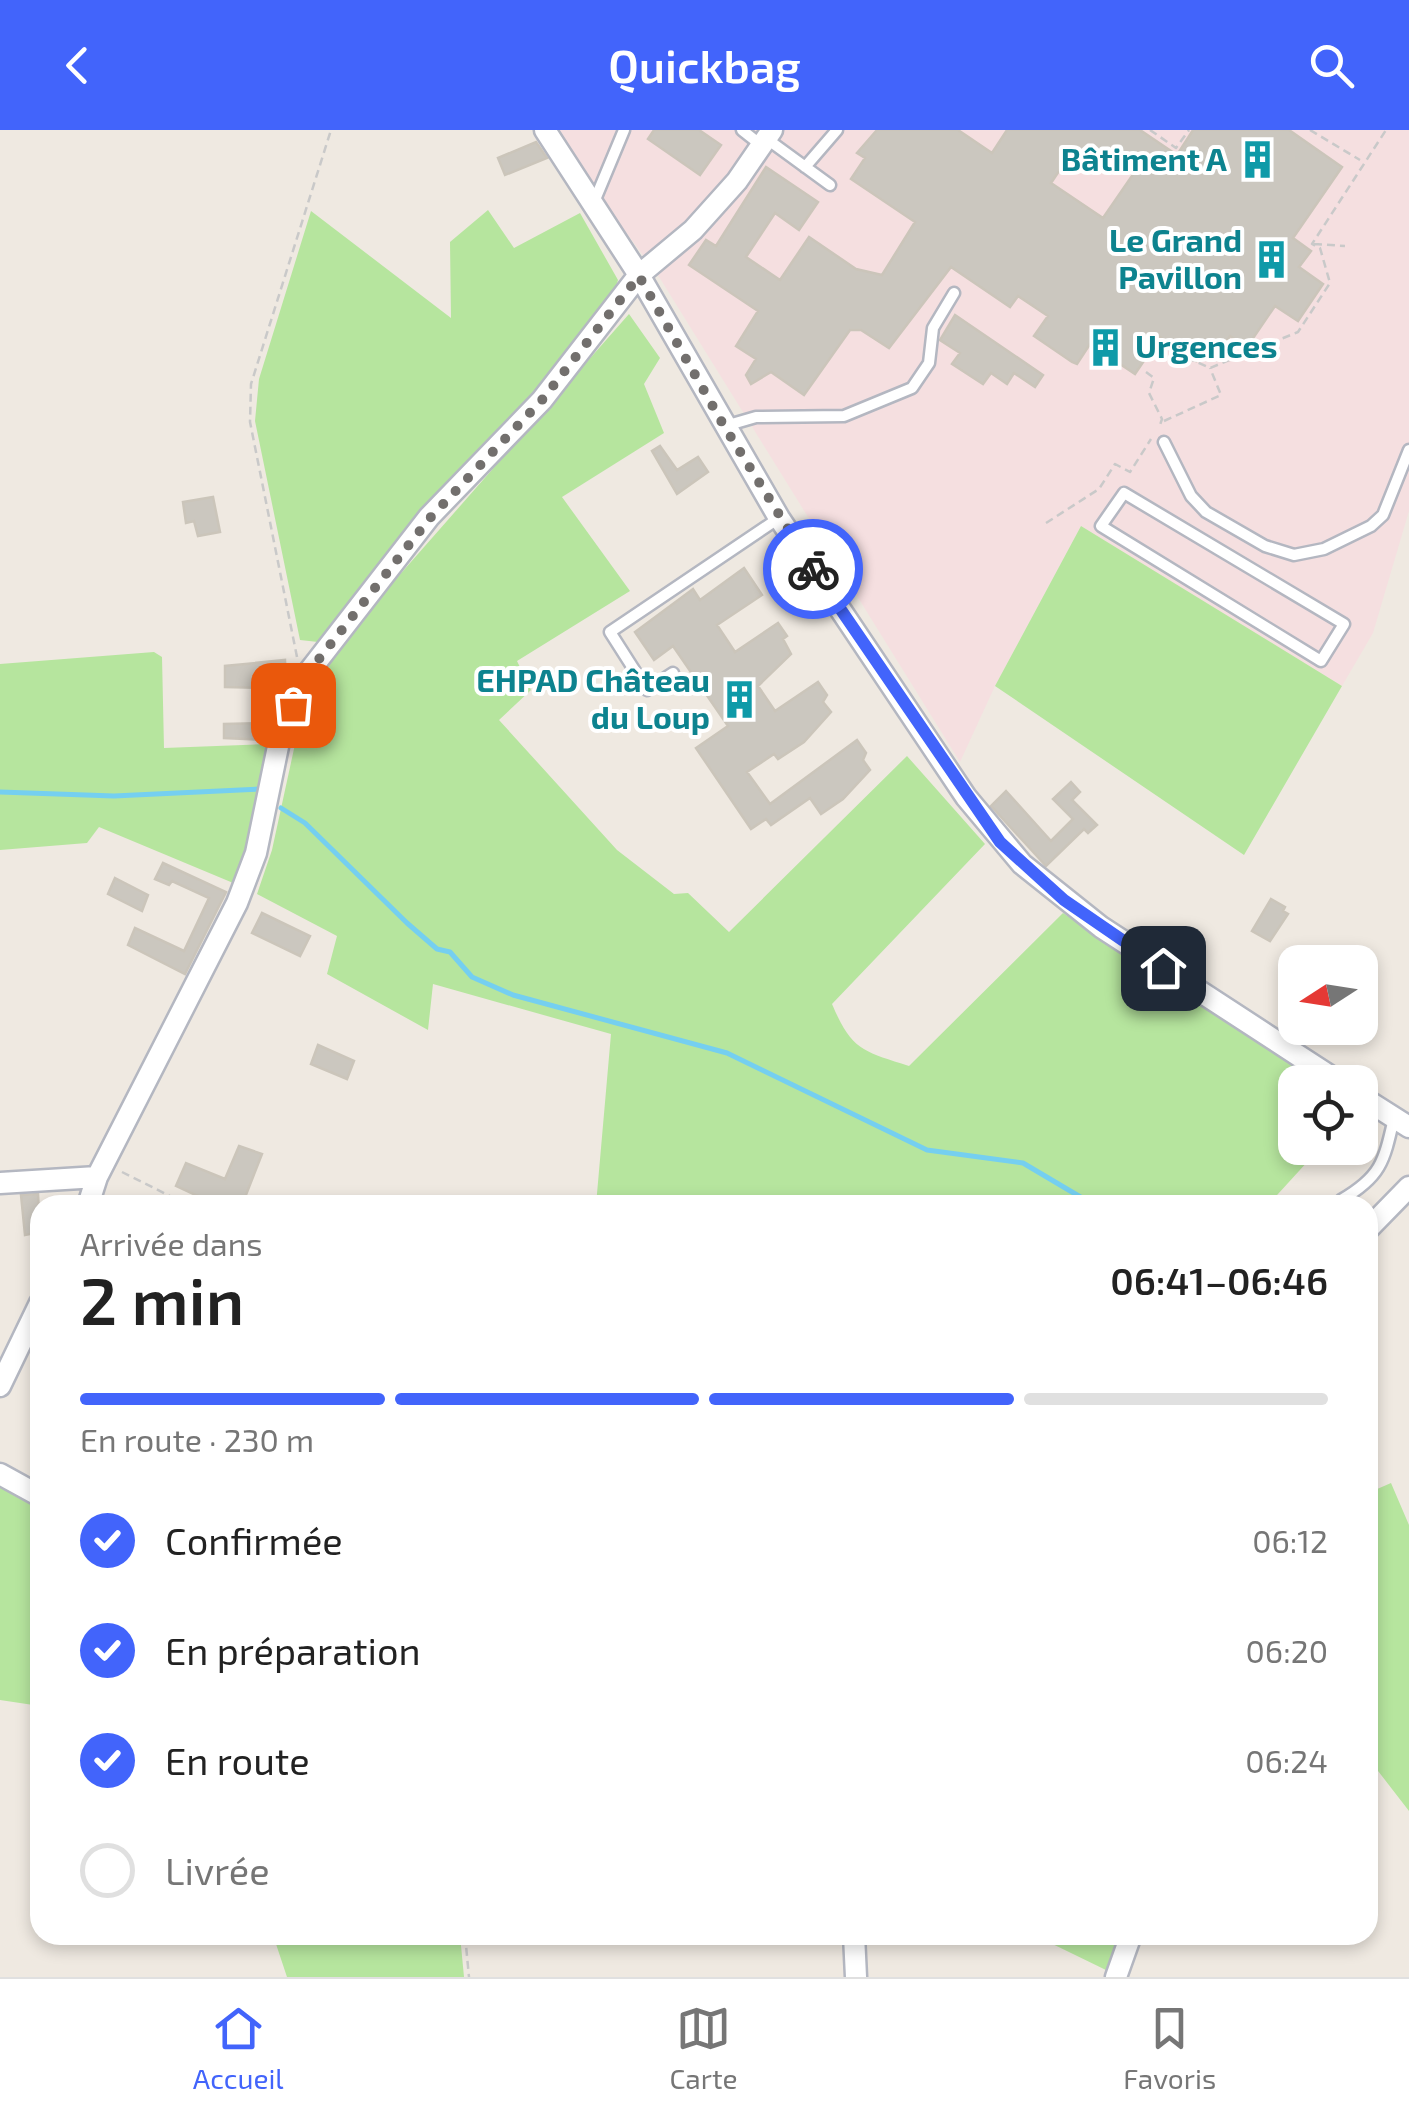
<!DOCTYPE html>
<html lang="fr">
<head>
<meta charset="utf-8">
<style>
	:root { --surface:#fff; --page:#f2f2f2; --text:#222; --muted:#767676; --line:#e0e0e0; --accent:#4264fb }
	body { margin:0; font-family:"Exo 2",sans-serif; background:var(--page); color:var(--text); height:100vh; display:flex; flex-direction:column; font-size:38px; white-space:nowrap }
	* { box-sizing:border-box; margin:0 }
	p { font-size:32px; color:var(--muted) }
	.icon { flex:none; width:55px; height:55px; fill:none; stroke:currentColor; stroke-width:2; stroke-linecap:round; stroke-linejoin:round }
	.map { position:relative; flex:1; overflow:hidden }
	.side { position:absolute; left:30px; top:1065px; width:1348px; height:750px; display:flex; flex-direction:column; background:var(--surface); border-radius:30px; box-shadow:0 5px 15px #0003 }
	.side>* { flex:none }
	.needle { width:65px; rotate:258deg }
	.fabs { position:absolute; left:1278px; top:815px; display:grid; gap:20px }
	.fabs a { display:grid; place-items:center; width:100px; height:100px; border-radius:20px; background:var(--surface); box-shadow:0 5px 15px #0003; font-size:50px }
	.pin { position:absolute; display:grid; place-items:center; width:85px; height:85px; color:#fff; margin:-42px; border-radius:20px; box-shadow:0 5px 15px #0006 }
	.courier { position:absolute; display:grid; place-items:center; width:100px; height:100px; margin:-50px; border:8px solid #4264fb; border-radius:50%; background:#fff; color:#222; box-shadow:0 2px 12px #0007 }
	.overview em { font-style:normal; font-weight:600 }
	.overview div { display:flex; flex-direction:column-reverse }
	.overview { display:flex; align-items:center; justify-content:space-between; height:170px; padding:0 50px }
	h1 { font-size:65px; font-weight:600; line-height:75px }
	.bar { display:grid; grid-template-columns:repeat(4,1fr); gap:15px 10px; align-content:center; height:120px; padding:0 50px }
	.bar i { height:12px; border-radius:8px; background:var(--line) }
	.bar .active { background:var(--accent) }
	.bar p { grid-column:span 4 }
	ol { padding:0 50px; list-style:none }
	li { display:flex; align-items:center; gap:30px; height:110px }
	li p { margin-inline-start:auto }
	li .icon { padding:10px; border-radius:50%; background:var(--accent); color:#fff; stroke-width:4 }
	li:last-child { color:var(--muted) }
	li i { width:55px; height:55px; border:5px solid var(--line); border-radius:50% }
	header { display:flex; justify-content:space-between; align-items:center; height:130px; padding:0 50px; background:var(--accent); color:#fff; font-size:45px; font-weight:600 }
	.tab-bar { display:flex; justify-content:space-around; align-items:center; height:140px; border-top:2px solid var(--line); background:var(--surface); font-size:28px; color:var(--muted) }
	.tab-bar a { display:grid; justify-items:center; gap:5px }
	.tab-bar .active { color:var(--accent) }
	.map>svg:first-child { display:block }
	.medical { fill:#f5dfe0 }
	.green { fill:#b6e59e }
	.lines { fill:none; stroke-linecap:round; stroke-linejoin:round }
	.stream { stroke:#75cff0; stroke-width:5 }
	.building { fill:#cbc7bf; stroke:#cbc5ba; stroke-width:2.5; fill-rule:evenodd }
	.lane-casing { stroke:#b4b7c1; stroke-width:15 }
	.street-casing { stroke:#b4b7c1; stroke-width:25 }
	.path { stroke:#c9c9c9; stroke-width:2.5; stroke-dasharray:8 5; stroke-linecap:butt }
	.lane { stroke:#fff; stroke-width:10 }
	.street { stroke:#fff; stroke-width:20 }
	.done { stroke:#726f6d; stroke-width:10; stroke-dasharray:0 18 }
	.route { stroke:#4264fb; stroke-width:12 }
	.labels { text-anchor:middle; stroke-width:8; stroke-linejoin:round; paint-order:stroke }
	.culture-label { font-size:32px; font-weight:bold; fill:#0d838f; stroke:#fff; text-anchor:end }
</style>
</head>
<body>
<header><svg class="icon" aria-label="back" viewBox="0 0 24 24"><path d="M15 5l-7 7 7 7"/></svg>Quickbag<svg class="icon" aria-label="search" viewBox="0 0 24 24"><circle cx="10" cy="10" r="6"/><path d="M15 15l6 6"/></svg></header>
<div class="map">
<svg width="1409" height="1847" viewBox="0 0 1409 1847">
	<rect width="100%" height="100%" fill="#efe9e1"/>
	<path class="medical" d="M 551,0 L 1409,0 L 1409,381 L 1373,503 L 1342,556 L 1081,396 L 995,556 L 960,632 L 661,150 Z"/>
	<path class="green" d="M 488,80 L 514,118 L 580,83 L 618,150 L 610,176 L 539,268 L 423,380 L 318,512 L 300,510 L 255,291 L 259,249 L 311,81 L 451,188 L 450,112 Z
		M 629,184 L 660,228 L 644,254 L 664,303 L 562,367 L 630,461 L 517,531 L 531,560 L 499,590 L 617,720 L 674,764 L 688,763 L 729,802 L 907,626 L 985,714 L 832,874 C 852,921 863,921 909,936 L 1063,783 L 1320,952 L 1295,952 L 1295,1018 L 1320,1018 L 1268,1075 L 596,1075 L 611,904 L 433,854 L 428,900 L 327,844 L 337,806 L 257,764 L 272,720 L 302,582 L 332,531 L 381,466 Z
		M 1081,396 L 1342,556 L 1244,725 L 995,556 Z
		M 154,522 L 162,527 L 164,618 L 268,614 L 238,755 L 99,697 L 87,713 L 0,720 L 0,534 Z
		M 0,1350 L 40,1371 L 40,1576 L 0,1570 Z
		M 1391,1353 L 1409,1395 L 1409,1681 L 1368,1628 L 1368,1363 Z
		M 273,1805 L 460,1805 L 464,1847 L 287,1847 Z
		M 1034,1805 L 1122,1805 L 1108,1841 Z"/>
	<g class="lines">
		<path class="stream" d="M 0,662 L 114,666 L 261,659
			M 281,678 L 305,693 L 407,793 L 437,819 L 450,822 L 472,847 L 513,865 L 727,923 L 927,1020 L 1023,1033 L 1094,1075"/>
	</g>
	<path class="building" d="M 654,0 L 699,0 L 721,15 L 700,45 L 648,9 Z
		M 877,0 L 958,0 L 992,23 L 1007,0 L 1140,0 L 1177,25 L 1193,0 L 1289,0 L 1342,37 L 1293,108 L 1311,121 L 1299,137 L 1323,154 L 1298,191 L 1275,176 L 1247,217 L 1230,206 L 1220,221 L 1209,213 L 1196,231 L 1160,207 L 1135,244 L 1090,214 L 1077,234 L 1072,232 L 1034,206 L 1048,186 L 1018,166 L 1010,177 L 951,137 L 889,218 L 861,200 L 850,200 L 804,265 L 771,242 L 751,254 L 746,245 L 756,229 L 736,216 L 758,181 L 689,135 L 706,110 L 716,116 L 766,37 L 818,72 L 799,100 L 775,83 L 746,127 L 780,150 L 809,107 L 856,139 L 882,145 L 915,92 L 851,49 L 865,28 L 857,23 ZM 1071,23 L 1097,40 L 1107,25 L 1134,43 L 1103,88 L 1051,53 Z
		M 536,12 L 547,28 L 505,45 L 498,28 Z
		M 955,185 L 1043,245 L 1035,257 L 1014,243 L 1007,254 L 991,243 L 983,254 L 952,234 L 960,223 L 940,210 Z
		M 660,316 L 677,340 L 698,327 L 708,342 L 677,364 L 652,321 Z
		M 213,367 L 220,402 L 198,406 L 194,391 L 186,393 L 183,372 Z
		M 744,438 L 762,465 L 717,495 L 735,522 L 778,493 L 787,506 L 783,509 L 791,524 L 758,556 L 775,581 L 818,552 L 827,565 L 823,572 L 831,582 L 804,612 L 778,629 L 774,624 L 747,642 L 770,674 L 857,610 L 866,623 L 863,630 L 870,640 L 843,669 L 821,684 L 810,668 L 771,695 L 766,689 L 751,699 L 696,618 L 728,596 L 673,516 L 654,530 L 635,502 L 693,459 L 700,470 Z
		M 285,530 L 286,555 L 265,610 L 224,608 L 224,594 L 265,593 L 265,558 L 225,557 L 225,536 Z
		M 1071,652 L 1080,662 L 1072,670 L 1097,695 L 1088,703 L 1084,699 L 1046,736 L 991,676 L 1006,661 L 1051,711 L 1073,689 L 1053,669 Z
		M 163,733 L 226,762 L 185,844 L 128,815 L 135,798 L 184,821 L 209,768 L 172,751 L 169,755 L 155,749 Z
		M 115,748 L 148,765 L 142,781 L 108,764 Z
		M 1271,769 L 1285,777 L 1283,781 L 1288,784 L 1270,811 L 1252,801 Z
		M 262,783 L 310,806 L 300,826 L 252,803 Z
		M 318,915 L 354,931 L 347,949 L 311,934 Z
		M 239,1016 L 262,1024 L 242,1075 L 217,1075 L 176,1056 L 186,1033 L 225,1049 Z
		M 38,1064 L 40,1102 L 25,1105 L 21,1065 Z"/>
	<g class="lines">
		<defs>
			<path id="lane" d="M 742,0 L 761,15
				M 767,9 L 830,55
				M 805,37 L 837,0
				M 594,72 L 624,0
				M 725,296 L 756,287 L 844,286 L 912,258 L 929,233 L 933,198 L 954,163
				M 1164,312 L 1191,366 L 1206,382 L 1265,416 L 1294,425 L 1324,419 L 1371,396 L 1383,385 L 1409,320
				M 1124,363 L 1344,494 L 1321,531 L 1101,396 Z
				M 673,543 L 647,560 L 610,502 L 779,388
				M 1340,1075 L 1341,1070 C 1381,1047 1384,1032 1394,988"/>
			<path id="street" d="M 545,0 L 639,145 L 779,388 L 966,667 L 1022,734 L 1101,797 L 1339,952
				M 1360,966 L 1409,997
				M 0,1053 L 97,1047 L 237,773 L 256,723 L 281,602 L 304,548 L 429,387 L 542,270 L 639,145 L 693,100 L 737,51 L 772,0
				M 88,1075 L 97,1047
				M 1368,1099 L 1409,1057
				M 0,1256 L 40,1173
				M 0,1344 L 40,1366
				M 854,1805 L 856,1847
				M 1116,1847 L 1131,1805"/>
		</defs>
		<use href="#lane" class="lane-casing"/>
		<use href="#street" class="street-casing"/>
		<path class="path" d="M 1150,0 L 1176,18 L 1189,0
			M 1310,0 L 1360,30
			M 1314,114 L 1345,116
			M 1163,217 L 1210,238 L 1298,202 L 1330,153 L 1320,118 L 1312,114 L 1386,0
			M 1146,242 L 1154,248 L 1149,263 L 1162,289 L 1159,298
			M 1164,291 L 1221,265 L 1210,238
			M 1046,393 L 1099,359 L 1115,334 L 1130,342 L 1151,309
			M 297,527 L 250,292 L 251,254 L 331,0
			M 122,1042 L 188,1075
			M 465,1805 L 469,1847"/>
		<use href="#lane" class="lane"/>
		<use href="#street" class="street"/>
	</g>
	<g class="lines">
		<path class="done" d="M 293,575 L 304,548 L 430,388 L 542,270 L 639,146 L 724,296 L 813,439"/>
		<path class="route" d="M 813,439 L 1000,712 L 1064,770 L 1163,838"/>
	</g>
	<defs>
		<symbol id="building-bare" viewBox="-9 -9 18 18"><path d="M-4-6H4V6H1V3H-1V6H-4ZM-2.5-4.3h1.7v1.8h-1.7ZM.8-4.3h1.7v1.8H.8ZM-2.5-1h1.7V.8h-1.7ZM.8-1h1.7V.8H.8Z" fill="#0f9aa8" stroke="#fff" stroke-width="2.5" paint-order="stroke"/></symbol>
	</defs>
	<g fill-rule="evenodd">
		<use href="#building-bare" x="1230" y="2" width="55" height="55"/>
		<use href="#building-bare" x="1244" y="102" width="55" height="55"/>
		<use href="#building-bare" x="1078" y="190" width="55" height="55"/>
		<use href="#building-bare" x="712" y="542" width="55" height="55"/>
	</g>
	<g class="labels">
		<g class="culture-label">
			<text x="1227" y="41">Bâtiment A</text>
			<text x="1242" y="122">Le Grand<tspan x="1242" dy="37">Pavillon</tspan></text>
			<text x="1135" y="228" text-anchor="start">Urgences</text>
			<text x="710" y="562">EHPAD Château<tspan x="710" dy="37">du Loup</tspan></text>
		</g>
	</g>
</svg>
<div class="fabs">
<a><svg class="needle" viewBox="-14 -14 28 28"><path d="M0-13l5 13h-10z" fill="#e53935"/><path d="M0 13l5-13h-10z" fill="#767676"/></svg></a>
<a><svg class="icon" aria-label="locate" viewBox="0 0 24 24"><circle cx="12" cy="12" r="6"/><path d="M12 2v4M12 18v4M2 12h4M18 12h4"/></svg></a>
</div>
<div class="pin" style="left:293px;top:575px;background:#ea580c"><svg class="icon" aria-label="bag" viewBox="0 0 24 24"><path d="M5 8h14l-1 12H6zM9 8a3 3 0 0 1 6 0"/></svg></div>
<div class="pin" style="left:1163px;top:838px;background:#1f2937"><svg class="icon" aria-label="home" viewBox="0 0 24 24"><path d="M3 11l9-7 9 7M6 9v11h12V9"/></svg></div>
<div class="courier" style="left:813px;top:439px"><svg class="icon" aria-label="bike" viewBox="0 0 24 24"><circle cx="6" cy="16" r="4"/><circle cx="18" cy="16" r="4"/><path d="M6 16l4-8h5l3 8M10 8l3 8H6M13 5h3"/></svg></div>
<section class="side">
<div class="overview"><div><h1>2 min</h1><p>Arrivée dans</p></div><em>06:41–06:46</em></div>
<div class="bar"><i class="active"></i><i class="active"></i><i class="active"></i><i></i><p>En route · 230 m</p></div>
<ol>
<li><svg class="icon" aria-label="check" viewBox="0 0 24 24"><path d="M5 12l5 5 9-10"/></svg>Confirmée<p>06:12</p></li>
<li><svg class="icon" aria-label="check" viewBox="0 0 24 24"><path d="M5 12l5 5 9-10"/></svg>En préparation<p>06:20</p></li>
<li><svg class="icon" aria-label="check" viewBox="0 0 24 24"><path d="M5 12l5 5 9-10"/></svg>En route<p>06:24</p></li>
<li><i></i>Livrée</li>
</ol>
</section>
</div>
<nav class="tab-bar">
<a class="active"><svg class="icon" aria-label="home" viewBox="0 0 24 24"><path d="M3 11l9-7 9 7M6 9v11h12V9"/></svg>Accueil</a>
<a><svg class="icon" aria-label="map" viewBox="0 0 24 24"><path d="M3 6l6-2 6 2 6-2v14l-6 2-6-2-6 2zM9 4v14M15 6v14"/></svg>Carte</a>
<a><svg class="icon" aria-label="saved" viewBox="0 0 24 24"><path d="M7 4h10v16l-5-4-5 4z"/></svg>Favoris</a>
</nav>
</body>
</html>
